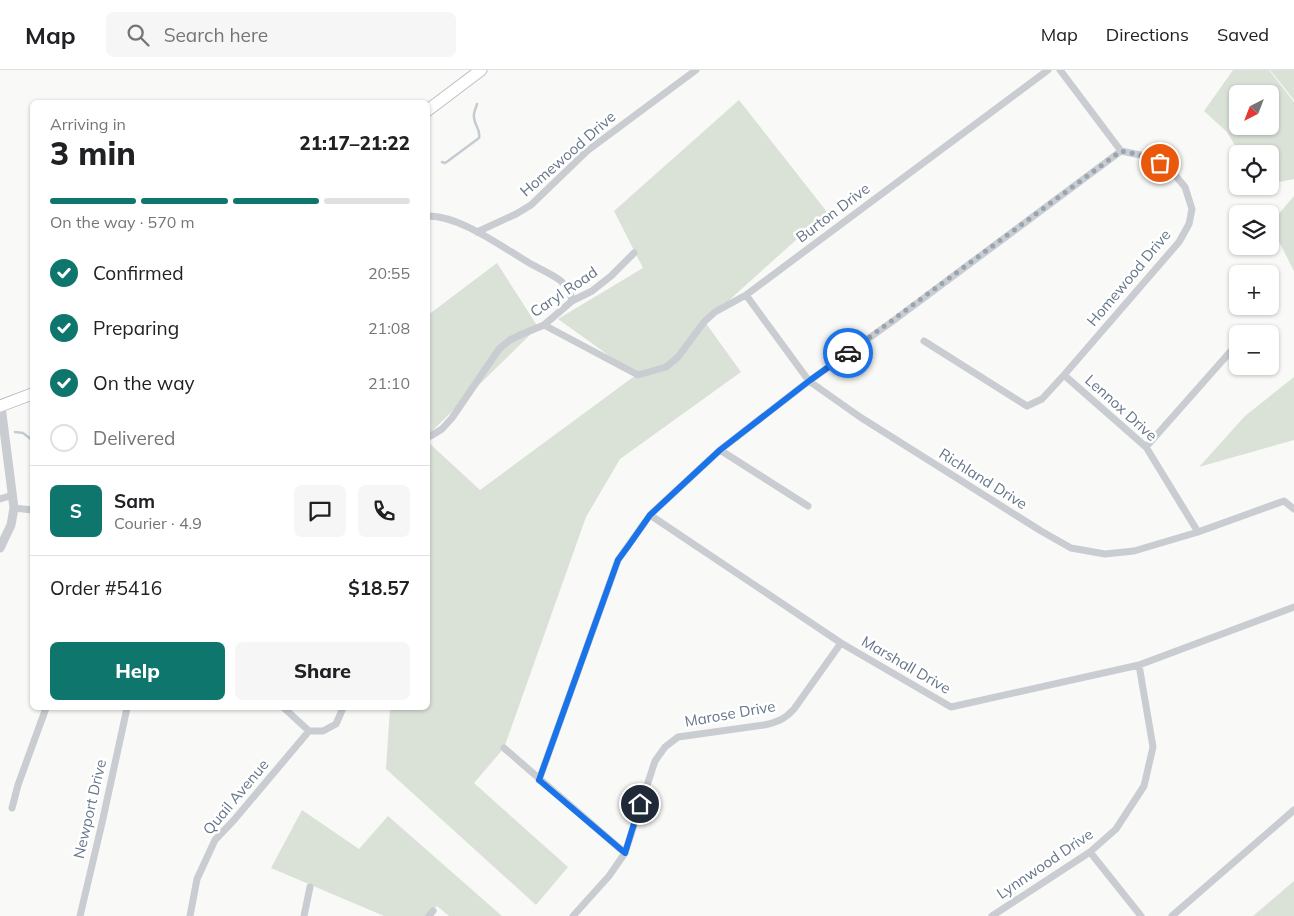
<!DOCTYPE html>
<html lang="en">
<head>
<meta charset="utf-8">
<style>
	:root { --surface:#fff; --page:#f6f6f6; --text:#202124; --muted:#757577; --line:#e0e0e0; --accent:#0f766e }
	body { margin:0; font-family:Mulish,sans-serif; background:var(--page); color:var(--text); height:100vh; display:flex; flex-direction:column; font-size:19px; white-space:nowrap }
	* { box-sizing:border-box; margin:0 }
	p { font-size:16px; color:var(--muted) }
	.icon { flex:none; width:28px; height:28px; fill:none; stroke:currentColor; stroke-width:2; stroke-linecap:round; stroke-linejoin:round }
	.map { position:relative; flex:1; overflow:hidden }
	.sheet { position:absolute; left:30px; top:30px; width:400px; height:610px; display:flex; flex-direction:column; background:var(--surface); border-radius:8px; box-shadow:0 1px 4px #0004 }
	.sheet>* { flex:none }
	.needle { width:32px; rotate:222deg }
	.fabs { position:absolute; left:1229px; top:15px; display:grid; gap:10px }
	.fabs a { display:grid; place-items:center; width:50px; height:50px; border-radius:8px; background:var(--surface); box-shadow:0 1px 4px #0004; font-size:25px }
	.pin { position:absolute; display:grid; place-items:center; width:42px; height:42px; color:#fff; margin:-21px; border:2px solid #fff; border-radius:50%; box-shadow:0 1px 5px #0007 }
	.courier { position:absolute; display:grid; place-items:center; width:50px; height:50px; margin:-25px; border:4px solid #1a73e8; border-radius:50%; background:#fff; color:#222; box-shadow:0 1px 6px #0007 }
	.headline em { font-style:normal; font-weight:800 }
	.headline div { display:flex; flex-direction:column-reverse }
	.headline { display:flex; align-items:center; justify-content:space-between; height:85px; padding:0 20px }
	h1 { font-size:32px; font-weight:800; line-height:38px }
	.bar { display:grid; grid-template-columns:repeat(4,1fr); gap:8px 5px; align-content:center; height:60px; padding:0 20px }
	.bar i { height:6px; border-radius:4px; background:var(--line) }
	.bar .current { background:var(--accent) }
	.bar p { grid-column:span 4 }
	.line { display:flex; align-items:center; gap:12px; padding:0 20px; border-top:1px solid var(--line) }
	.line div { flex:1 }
	.round { display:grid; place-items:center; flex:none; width:52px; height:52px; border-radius:8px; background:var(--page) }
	ol { padding:0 20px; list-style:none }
	li { display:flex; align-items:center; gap:15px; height:55px }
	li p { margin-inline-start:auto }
	li .icon { padding:5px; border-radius:50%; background:var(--accent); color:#fff; stroke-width:4 }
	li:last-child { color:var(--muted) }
	li i { width:28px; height:28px; border:2px solid var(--line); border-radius:50% }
	.primary-button { display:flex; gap:10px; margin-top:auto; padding:10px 20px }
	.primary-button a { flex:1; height:58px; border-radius:8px; background:var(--accent); color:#fff; font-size:20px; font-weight:800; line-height:58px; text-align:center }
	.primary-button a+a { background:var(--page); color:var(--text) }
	header { display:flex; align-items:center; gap:30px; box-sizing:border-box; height:70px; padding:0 25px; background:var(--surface); border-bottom:1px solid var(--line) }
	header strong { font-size:24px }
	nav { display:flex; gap:28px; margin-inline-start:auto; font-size:18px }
	.search { width:350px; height:45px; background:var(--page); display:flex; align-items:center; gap:12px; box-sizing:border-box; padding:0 18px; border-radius:8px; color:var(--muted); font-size:19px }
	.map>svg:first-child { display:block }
	.green { fill:#dae2d8; fill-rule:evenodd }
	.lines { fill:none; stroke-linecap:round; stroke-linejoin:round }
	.stream { stroke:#c4ccd2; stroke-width:2.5 }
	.primary-casing { stroke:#bcbfc4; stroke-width:13 }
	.minor { stroke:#c9ccd0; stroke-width:7 }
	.tertiary { stroke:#c9ccd0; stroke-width:9 }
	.primary { stroke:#fff; stroke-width:11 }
	.done { stroke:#99a4b0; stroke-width:5; stroke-dasharray:0 9 }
	.route { stroke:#1a73e8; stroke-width:6 }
	.labels { text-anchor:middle; stroke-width:5; stroke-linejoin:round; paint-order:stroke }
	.street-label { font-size:15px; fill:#66768a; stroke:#fff }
</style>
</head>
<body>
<header>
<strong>Map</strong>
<div class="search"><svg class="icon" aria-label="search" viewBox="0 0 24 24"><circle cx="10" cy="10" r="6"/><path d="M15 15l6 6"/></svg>Search here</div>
<nav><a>Map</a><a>Directions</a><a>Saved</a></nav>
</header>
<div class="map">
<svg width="1294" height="846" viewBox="0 0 1294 846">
	<rect width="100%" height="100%" fill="#f9f9f7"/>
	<path class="green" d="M 1233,0 L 1269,0 L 1294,32 L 1294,109 L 1270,114 L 1270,84 L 1240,84 L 1227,62 L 1204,41 ZM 1238,24 L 1270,24 L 1270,56 L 1238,56 Z
		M 1270,0 L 1294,0 L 1294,30 Z
		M 739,30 L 827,142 L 705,252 L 741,302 L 620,389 L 586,447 L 504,678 L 474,713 L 568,797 L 536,835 L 386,699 L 390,638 L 428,638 L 428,372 L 480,420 L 636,305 L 558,249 L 643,198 L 614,141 Z
		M 1294,126 L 1294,201 L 1270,154 Z
		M 497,193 L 538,257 L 428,365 L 428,245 Z
		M 1294,307 L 1294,370 L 1199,397 L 1245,346 Z
		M 302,740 L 359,779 L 388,746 L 502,846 L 449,846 L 437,836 L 429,846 L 384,846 L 271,798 Z
		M 1294,811 L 1294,846 L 1253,846 Z"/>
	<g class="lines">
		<path class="stream" d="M 442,92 L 445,93 L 448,91 L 479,68 C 481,59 474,55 474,47 C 473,43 476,38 477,34
			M 15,362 L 23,363 L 32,370"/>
		<defs>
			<path id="primary" d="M 428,40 L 481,0
				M 0,336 L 32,324"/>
		</defs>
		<use href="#primary" class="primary-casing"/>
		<path class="minor" d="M 428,146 C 461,146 502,177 531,194 C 540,199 552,204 561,211 C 566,216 571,223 572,231
			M 477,162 L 516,144 L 531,135 L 587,81 L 696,0
			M 746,225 L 809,311 L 860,347 L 1041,461 L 1071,478 L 1105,484 L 1134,481 L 1198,462 L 1284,431 L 1294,439
			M 544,255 L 638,305 L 666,297 L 678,287 L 704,252 L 715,242 L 746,225 L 1048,0
			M 1246,264 L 1256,259
			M 924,271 L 1027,336 L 1042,329 L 1064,305 L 1179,172 L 1189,154 L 1192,139 L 1185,117 L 1170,99 L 1150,87 L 1121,81 L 1060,0
			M 1064,305 L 1146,377 L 1198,462
			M 428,367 L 434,364 L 442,359 L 452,348 L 499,279 L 510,270 L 520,265 L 544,255 L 572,231 L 592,221 L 611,206 L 634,183
			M 1146,377 L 1238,273
			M 720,380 L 808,436
			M 0,429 L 13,425
			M 14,438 L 32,440
			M 650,445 L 841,573 L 951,637 L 1139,595 L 1294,537
			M 284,638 L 309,661 L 323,661 L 336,654 L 343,638
			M 504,678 L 625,783
			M 539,710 L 618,490 L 650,445 L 720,380 L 809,311 L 893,251 L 1121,81
			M 12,738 L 18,715 L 46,638
			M 1090,782 L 1141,846
			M 80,846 L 102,753 L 127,638
			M 190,846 L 197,809 L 215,770 L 234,750 L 309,661
			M 304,846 L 310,817
			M 429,846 L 433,841
			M 573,846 L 609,806 L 625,783 L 655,691 L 665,677 L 678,667 L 764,655 C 778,652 785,649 794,639 L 841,573
			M 992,846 L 1090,782 L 1116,759 L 1144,716 L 1153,677 L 1139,595
			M 1172,846 L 1294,740"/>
		<path class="tertiary" d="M 0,478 L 11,455 L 14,438 L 1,336"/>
		<use href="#primary" class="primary"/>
	</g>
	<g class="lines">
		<path class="done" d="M 848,283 L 1121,81 L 1150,87 L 1160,93"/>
		<path class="route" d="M 640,734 L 625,783 L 539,710 L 618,490 L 629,475 L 650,445 L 720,380 L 809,311 L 848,283"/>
	</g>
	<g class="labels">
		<g class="street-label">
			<text transform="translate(568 84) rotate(-41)" y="5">Homewood Drive</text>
			<text transform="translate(833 143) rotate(-37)" y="5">Burton Drive</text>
			<text transform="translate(1129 208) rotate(-50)" y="5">Homewood Drive</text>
			<text transform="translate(564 222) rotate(-34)" y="5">Caryl Road</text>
			<text transform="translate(1121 338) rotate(42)" y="5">Lennox Drive</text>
			<text transform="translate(983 409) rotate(32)" y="5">Richland Drive</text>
			<text transform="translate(906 595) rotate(30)" y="5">Marshall Drive</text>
			<text transform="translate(730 644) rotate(-10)" y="5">Marose Drive</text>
			<text transform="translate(236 727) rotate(-50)" y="5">Quail Avenue</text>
			<text transform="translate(90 739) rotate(-77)" y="5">Newport Drive</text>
			<text transform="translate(1045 794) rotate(-34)" y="5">Lynnwood Drive</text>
		</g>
	</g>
</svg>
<div class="fabs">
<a><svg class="needle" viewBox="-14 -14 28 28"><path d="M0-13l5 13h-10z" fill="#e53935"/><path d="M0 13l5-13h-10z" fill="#757577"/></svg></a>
<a><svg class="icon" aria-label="locate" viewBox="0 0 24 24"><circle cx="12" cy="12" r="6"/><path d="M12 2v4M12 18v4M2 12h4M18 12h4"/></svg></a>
<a><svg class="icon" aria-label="layers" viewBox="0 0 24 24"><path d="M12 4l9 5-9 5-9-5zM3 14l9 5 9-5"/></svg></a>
<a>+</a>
<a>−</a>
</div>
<div class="pin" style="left:1160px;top:93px;background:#ea580c"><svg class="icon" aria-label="bag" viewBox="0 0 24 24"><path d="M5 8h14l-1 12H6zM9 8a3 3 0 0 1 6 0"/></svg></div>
<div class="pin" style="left:640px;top:734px;background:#1f2937"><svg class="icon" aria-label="home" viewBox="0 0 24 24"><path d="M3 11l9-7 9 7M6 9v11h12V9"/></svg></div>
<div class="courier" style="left:848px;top:283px"><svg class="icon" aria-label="car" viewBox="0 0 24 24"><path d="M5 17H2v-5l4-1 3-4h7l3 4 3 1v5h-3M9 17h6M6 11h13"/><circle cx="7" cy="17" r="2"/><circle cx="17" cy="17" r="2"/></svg></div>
<section class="sheet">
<div class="headline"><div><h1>3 min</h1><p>Arriving in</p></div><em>21:17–21:22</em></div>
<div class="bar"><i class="current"></i><i class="current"></i><i class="current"></i><i></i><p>On the way · 570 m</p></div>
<ol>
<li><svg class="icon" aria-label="check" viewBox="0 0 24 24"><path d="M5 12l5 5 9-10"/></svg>Confirmed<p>20:55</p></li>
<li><svg class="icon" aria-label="check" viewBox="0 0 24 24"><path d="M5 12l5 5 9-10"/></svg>Preparing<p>21:08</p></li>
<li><svg class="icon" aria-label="check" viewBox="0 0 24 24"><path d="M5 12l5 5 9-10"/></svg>On the way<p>21:10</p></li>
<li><i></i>Delivered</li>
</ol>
<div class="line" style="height:90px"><b class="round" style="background:var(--accent);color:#fff">S</b><div><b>Sam</b><p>Courier · 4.9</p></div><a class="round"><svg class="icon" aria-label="chat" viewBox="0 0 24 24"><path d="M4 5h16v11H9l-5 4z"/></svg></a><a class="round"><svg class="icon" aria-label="phone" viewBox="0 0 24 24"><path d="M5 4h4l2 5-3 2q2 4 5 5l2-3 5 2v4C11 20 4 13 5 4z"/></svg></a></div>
<div class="line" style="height:65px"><div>Order #5416</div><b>$18.57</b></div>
<div class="primary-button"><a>Help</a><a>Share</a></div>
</section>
</div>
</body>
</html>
